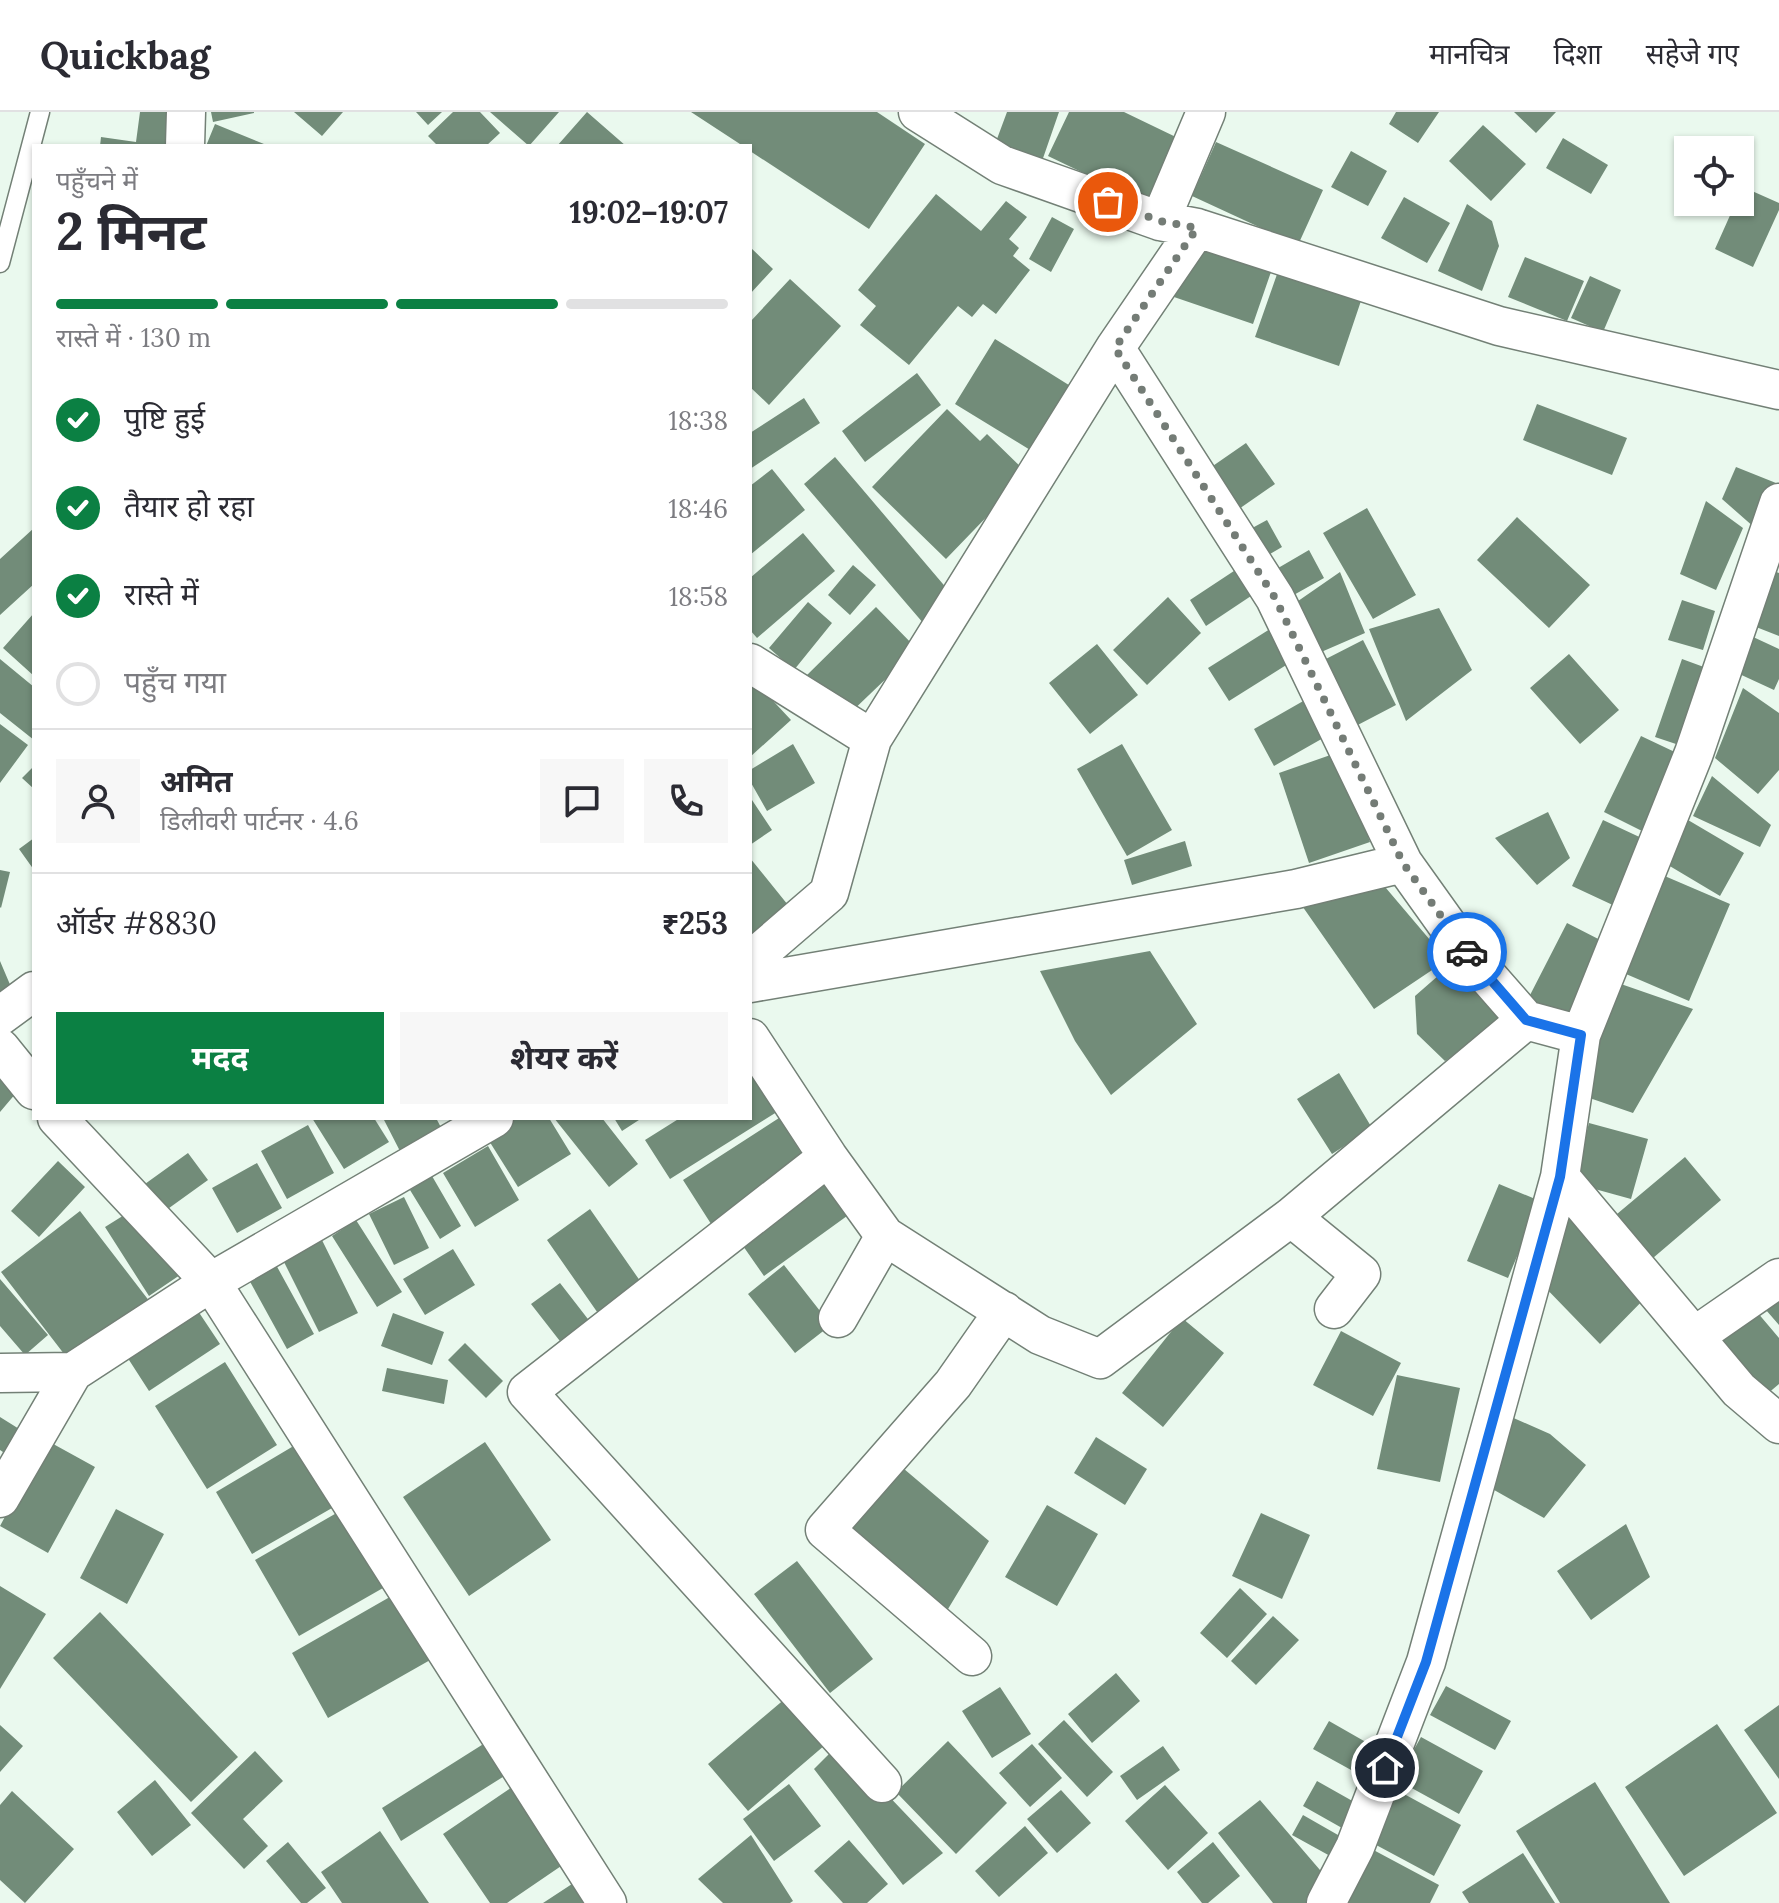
<!DOCTYPE html>
<html lang="hi">
<head>
<meta charset="utf-8">
<style>
	:root { --surface:#fff; --page:#f7f7f7; --text:#2b2b33; --muted:#7c7c81; --line:#e1e1e2; --accent:#0b8043 }
	body { margin:0; font-family:Lora,"Noto Sans Devanagari",serif; background:var(--page); color:var(--text); height:100vh; display:flex; flex-direction:column; font-size:30px; white-space:nowrap }
	* { box-sizing:border-box; margin:0 }
	p { font-size:26px; color:var(--muted) }
	.icon { flex:none; width:44px; height:44px; fill:none; stroke:currentColor; stroke-width:2; stroke-linecap:round; stroke-linejoin:round }
	.map { position:relative; flex:1; overflow:hidden }
	.sheet { position:absolute; left:32px; top:32px; width:720px; height:976px; display:flex; flex-direction:column; background:var(--surface); border-radius:0px; box-shadow:0 2px 6px #0004 }
	.sheet>* { flex:none }
	.fabs { position:absolute; left:1674px; top:24px; display:grid; gap:16px }
	.fabs a { display:grid; place-items:center; width:80px; height:80px; border-radius:0px; background:var(--surface); box-shadow:0 2px 6px #0004; font-size:40px }
	.pin { position:absolute; display:grid; place-items:center; width:68px; height:68px; color:#fff; margin:-34px; border:4px solid #fff; border-radius:50%; box-shadow:0 2px 8px #0007 }
	.courier { position:absolute; display:grid; place-items:center; width:80px; height:80px; margin:-40px; border:6px solid #1a73e8; border-radius:50%; background:#fff; color:#222; box-shadow:0 2px 10px #0007 }
	.head em { font-style:normal; font-weight:700 }
	.head div { display:flex; flex-direction:column-reverse }
	.head { display:flex; align-items:center; justify-content:space-between; height:136px; padding:0 24px }
	h1 { font-size:52px; font-weight:700; line-height:60px }
	.bar { display:grid; grid-template-columns:repeat(4,1fr); gap:12px 8px; align-content:center; height:96px; padding:0 24px }
	.bar i { height:10px; border-radius:6px; background:var(--line) }
	.bar .on { background:var(--accent) }
	.bar p { grid-column:span 4 }
	.line { display:flex; align-items:center; gap:20px; padding:0 24px; border-top:2px solid var(--line) }
	.line div { flex:1 }
	.round { display:grid; place-items:center; flex:none; width:84px; height:84px; border-radius:0px; background:var(--page) }
	ol { padding:0 24px; list-style:none }
	li { display:flex; align-items:center; gap:24px; height:88px }
	li p { margin-inline-start:auto }
	li .icon { padding:8px; border-radius:50%; background:var(--accent); color:#fff; stroke-width:4 }
	li:last-child { color:var(--muted) }
	li i { width:44px; height:44px; border:4px solid var(--line); border-radius:50% }
	.button { display:flex; gap:16px; margin-top:auto; padding:16px 24px }
	.button a { flex:1; height:92px; border-radius:0px; background:var(--accent); color:#fff; font-size:32px; font-weight:700; line-height:92px; text-align:center }
	.button a+a { background:var(--page); color:var(--text) }
	header { display:flex; align-items:center; gap:48px; box-sizing:border-box; height:112px; padding:0 40px; background:var(--surface); border-bottom:2px solid var(--line) }
	header strong { font-size:38px }
	nav { display:flex; gap:44px; margin-inline-start:auto; font-size:28px }
	.map>svg:first-child { display:block }
	.building { fill:#728c79 }
	.lines { fill:none; stroke-linecap:round; stroke-linejoin:round }
	.lane-casing { stroke:#738076; stroke-width:21 }
	.street-casing { stroke:#738076; stroke-width:41 }
	.lane { stroke:#fff; stroke-width:18 }
	.street { stroke:#fff; stroke-width:38 }
	.done { stroke:#747c76; stroke-width:8; stroke-dasharray:0 14.4 }
	.route { stroke:#1a73e8; stroke-width:10 }
</style>
</head>
<body>
<header>
<strong>Quickbag</strong>
<nav><a>मानचित्र</a><a>दिशा</a><a>सहेजे गए</a></nav>
</header>
<div class="map">
<svg width="1779" height="1791" viewBox="0 0 1779 1791">
	<rect width="100%" height="100%" fill="#eaf9ee"/>
	<path class="building" d="M 140,0 L 170,0 L 165,34 L 100,34 L 101,25 L 136,30 Z
		M 211,0 L 254,0 L 254,1 L 213,10 Z
		M 294,0 L 343,0 L 322,24 Z
		M 416,0 L 442,0 L 428,13 Z
		M 453,0 L 480,0 L 500,21 L 486,34 L 438,34 L 428,24 Z
		M 490,0 L 559,0 L 529,34 Z
		M 587,0 L 626,34 L 557,34 Z
		M 691,0 L 877,0 L 925,32 L 869,117 L 750,39 L 750,34 L 743,34 Z
		M 1007,0 L 1059,0 L 1041,52 L 994,35 Z
		M 1069,0 L 1124,0 L 1180,27 L 1148,92 L 1048,44 Z
		M 1396,0 L 1439,0 L 1418,31 L 1389,12 Z
		M 1514,0 L 1556,0 L 1536,21 Z
		M 215,12 L 269,34 L 206,34 Z
		M 1483,13 L 1526,52 L 1491,89 L 1449,49 Z
		M 1563,26 L 1608,53 L 1591,82 L 1546,56 Z
		M 1216,30 L 1323,78 L 1298,133 L 1192,84 Z
		M 1351,39 L 1387,59 L 1368,94 L 1331,75 Z
		M 1743,75 L 1779,91 L 1779,98 L 1753,155 L 1715,137 L 1736,90 L 1740,90 Z
		M 936,82 L 981,119 L 1006,89 L 1027,105 L 1009,127 L 1019,136 L 1013,144 L 1030,158 L 996,202 L 983,192 L 972,205 L 958,194 L 909,253 L 860,213 L 876,194 L 858,178 Z
		M 1404,85 L 1450,111 L 1427,151 L 1381,126 Z
		M 1467,92 L 1492,109 L 1499,134 L 1482,179 L 1438,159 Z
		M 1052,105 L 1074,117 L 1051,160 L 1029,147 Z
		M 1193,130 L 1272,157 L 1253,212 L 1174,185 Z
		M 750,135 L 773,157 L 750,182 Z
		M 1525,145 L 1584,169 L 1567,209 L 1508,185 Z
		M 1282,148 L 1365,177 L 1339,254 L 1255,225 Z
		M 1590,164 L 1621,178 L 1603,220 L 1571,206 Z
		M 790,167 L 841,214 L 769,293 L 750,275 L 750,210 Z
		M 995,227 L 1080,280 L 1040,344 L 955,292 Z
		M 917,261 L 941,293 L 865,350 L 842,319 Z
		M 804,286 L 820,311 L 750,357 L 750,321 Z
		M 1537,292 L 1627,326 L 1612,363 L 1523,328 Z
		M 947,297 L 980,329 L 987,322 L 1028,362 L 946,447 L 872,375 Z
		M 1246,331 L 1275,372 L 1236,399 L 1207,358 Z
		M 835,345 L 954,485 L 924,512 L 804,372 Z
		M 1736,355 L 1776,371 L 1763,423 L 1722,387 Z
		M 772,357 L 805,398 L 750,443 L 750,374 Z
		M 1706,389 L 1743,416 L 1716,478 L 1680,462 Z
		M 1367,396 L 1416,483 L 1373,507 L 1323,421 Z
		M 1517,405 L 1590,473 L 1549,516 L 1477,448 Z
		M 1267,408 L 1282,435 L 1258,449 L 1243,421 Z
		M 34,416 L 34,472 L 0,503 L 0,447 Z
		M 803,421 L 835,459 L 757,526 L 750,518 L 750,466 Z
		M 1309,438 L 1324,466 L 1283,489 L 1268,462 Z
		M 853,453 L 876,473 L 850,503 L 828,483 Z
		M 1243,453 L 1260,478 L 1206,514 L 1190,488 Z
		M 1774,459 L 1779,461 L 1779,524 L 1751,513 Z
		M 1340,460 L 1365,521 L 1312,544 L 1288,496 Z
		M 1168,485 L 1201,521 L 1147,573 L 1113,538 Z
		M 1682,488 L 1715,499 L 1703,538 L 1668,528 Z
		M 808,490 L 832,511 L 794,558 L 769,536 Z
		M 876,495 L 917,537 L 845,606 L 805,565 Z
		M 1439,496 L 1472,558 L 1406,609 L 1369,517 Z
		M 34,501 L 34,564 L 3,536 Z
		M 1270,517 L 1291,550 L 1229,589 L 1208,556 Z
		M 1751,524 L 1779,537 L 1779,567 L 1774,578 L 1735,560 Z
		M 1363,528 L 1396,593 L 1352,616 L 1318,551 Z
		M 1097,532 L 1138,583 L 1090,622 L 1049,571 Z
		M 1569,542 L 1619,598 L 1580,632 L 1530,576 Z
		M 0,547 L 34,575 L 34,628 L 0,601 Z
		M 1682,547 L 1712,558 L 1685,635 L 1655,625 Z
		M 750,564 L 791,608 L 750,645 Z
		M 1743,576 L 1779,601 L 1779,658 L 1758,682 L 1715,646 Z
		M 1305,588 L 1325,625 L 1274,654 L 1254,617 Z
		M 0,612 L 28,633 L 0,671 Z
		M 1641,624 L 1679,642 L 1642,719 L 1604,700 Z
		M 793,632 L 815,671 L 767,699 L 750,669 L 750,658 Z
		M 1122,632 L 1172,718 L 1127,744 L 1077,657 Z
		M 1339,640 L 1370,730 L 1309,751 L 1279,661 Z
		M 34,654 L 34,677 L 22,666 Z
		M 1712,664 L 1771,713 L 1760,735 L 1693,704 Z
		M 750,685 L 772,718 L 750,733 Z
		M 1548,700 L 1570,746 L 1537,773 L 1495,726 Z
		M 1603,708 L 1648,729 L 1617,795 L 1572,774 Z
		M 1688,708 L 1744,741 L 1720,784 L 1663,750 Z
		M 34,726 L 34,758 L 19,737 Z
		M 1185,729 L 1192,754 L 1132,773 L 1124,748 Z
		M 750,746 L 788,793 L 750,824 Z
		M 0,758 L 10,760 L 1,796 L 0,795 Z
		M 1660,762 L 1730,792 L 1689,889 L 1619,859 Z
		M 1380,769 L 1447,848 L 1374,897 L 1298,788 Z
		M 1567,811 L 1612,834 L 1573,910 L 1528,887 Z
		M 1150,839 L 1197,912 L 1111,983 L 1075,929 L 1040,859 Z
		M 0,849 L 17,889 L 0,897 Z
		M 1455,849 L 1509,911 L 1445,949 L 1417,922 L 1415,884 Z
		M 1618,871 L 1693,897 L 1633,1001 L 1578,982 Z
		M 0,955 L 22,974 L 0,1000 Z
		M 756,959 L 780,998 L 670,1067 L 645,1028 L 680,1006 L 750,1006 L 750,963 Z
		M 1339,961 L 1372,1016 L 1332,1042 L 1297,987 Z
		M 312,1006 L 374,1006 L 389,1030 L 344,1057 Z
		M 383,1006 L 436,1006 L 445,1023 L 403,1045 Z
		M 516,1006 L 549,1006 L 571,1042 L 518,1075 L 486,1024 Z
		M 554,1006 L 602,1006 L 638,1052 L 609,1075 Z
		M 614,1006 L 642,1006 L 622,1019 Z
		M 779,1006 L 809,1053 L 713,1115 L 683,1068 Z
		M 1589,1011 L 1648,1027 L 1631,1087 L 1573,1071 Z
		M 308,1013 L 334,1061 L 287,1087 L 261,1039 Z
		M 488,1034 L 519,1088 L 475,1115 L 443,1061 Z
		M 188,1041 L 208,1068 L 158,1104 L 138,1077 Z
		M 1685,1045 L 1721,1088 L 1653,1146 L 1617,1102 Z
		M 58,1049 L 85,1075 L 39,1125 L 11,1099 Z
		M 257,1051 L 282,1096 L 237,1121 L 212,1076 Z
		M 817,1062 L 847,1104 L 764,1164 L 734,1121 Z
		M 432,1064 L 461,1114 L 440,1127 L 410,1078 Z
		M 1499,1072 L 1540,1089 L 1508,1166 L 1467,1149 Z
		M 404,1085 L 429,1136 L 394,1153 L 369,1102 Z
		M 137,1095 L 180,1163 L 149,1184 L 105,1115 Z
		M 590,1097 L 645,1176 L 602,1207 L 547,1128 Z
		M 80,1099 L 150,1190 L 71,1251 L 1,1160 Z
		M 1564,1100 L 1653,1178 L 1600,1232 L 1537,1167 Z
		M 356,1108 L 402,1180 L 377,1195 L 332,1124 Z
		M 319,1122 L 358,1201 L 319,1220 L 280,1142 Z
		M 453,1137 L 475,1173 L 425,1203 L 403,1167 Z
		M 275,1151 L 314,1222 L 287,1237 L 248,1166 Z
		M 784,1153 L 831,1213 L 795,1241 L 748,1182 Z
		M 0,1167 L 48,1223 L 25,1243 L 0,1214 Z
		M 560,1171 L 598,1220 L 570,1242 L 531,1192 Z
		M 1779,1186 L 1779,1213 L 1766,1198 Z
		M 190,1187 L 220,1232 L 149,1279 L 120,1234 Z
		M 1757,1200 L 1779,1226 L 1779,1272 L 1760,1288 L 1716,1234 Z
		M 393,1201 L 444,1220 L 432,1253 L 381,1234 Z
		M 1182,1206 L 1224,1241 L 1163,1315 L 1122,1281 Z
		M 1341,1219 L 1401,1251 L 1373,1304 L 1313,1273 Z
		M 465,1231 L 503,1269 L 486,1286 L 448,1248 Z
		M 225,1250 L 277,1333 L 207,1377 L 155,1294 Z
		M 387,1256 L 448,1268 L 444,1292 L 382,1279 Z
		M 1397,1263 L 1460,1276 L 1440,1370 L 1377,1357 Z
		M 1500,1300 L 1550,1322 L 1586,1353 L 1544,1406 L 1480,1370 Z
		M 0,1305 L 24,1320 L 9,1344 L 0,1338 Z
		M 1096,1325 L 1147,1357 L 1125,1393 L 1074,1361 Z
		M 46,1328 L 95,1355 L 48,1441 L 0,1414 Z
		M 302,1329 L 339,1392 L 252,1442 L 216,1380 Z
		M 485,1330 L 551,1428 L 469,1484 L 403,1385 Z
		M 897,1351 L 989,1429 L 945,1502 L 842,1417 Z
		M 1047,1393 L 1098,1422 L 1057,1494 L 1005,1465 Z
		M 347,1395 L 390,1472 L 299,1524 L 255,1448 Z
		M 116,1397 L 164,1422 L 127,1492 L 80,1466 Z
		M 1261,1401 L 1310,1423 L 1282,1487 L 1232,1464 Z
		M 1626,1412 L 1650,1465 L 1591,1508 L 1557,1459 Z
		M 797,1449 L 873,1547 L 830,1581 L 754,1482 Z
		M 0,1474 L 46,1502 L 0,1577 Z
		M 1240,1476 L 1267,1502 L 1227,1546 L 1200,1521 Z
		M 402,1478 L 439,1543 L 328,1606 L 292,1541 Z
		M 100,1500 L 238,1645 L 191,1690 L 53,1546 Z
		M 1273,1504 L 1299,1528 L 1256,1573 L 1231,1549 Z
		M 1116,1561 L 1140,1589 L 1092,1631 L 1068,1602 Z
		M 1446,1574 L 1511,1609 L 1495,1638 L 1430,1603 Z
		M 1000,1575 L 1031,1622 L 992,1646 L 962,1599 Z
		M 793,1580 L 832,1627 L 748,1699 L 708,1652 Z
		M 1779,1593 L 1779,1667 L 1744,1618 Z
		M 1064,1608 L 1113,1660 L 1087,1685 L 1038,1632 Z
		M 1329,1609 L 1378,1637 L 1362,1664 L 1313,1637 Z
		M 1717,1612 L 1777,1701 L 1684,1764 L 1625,1675 Z
		M 0,1613 L 23,1634 L 0,1660 Z
		M 1421,1625 L 1483,1659 L 1459,1702 L 1397,1668 Z
		M 948,1629 L 1007,1691 L 956,1742 L 896,1680 Z
		M 485,1631 L 506,1663 L 401,1729 L 382,1696 Z
		M 839,1632 L 943,1741 L 903,1773 L 814,1657 Z
		M 1032,1632 L 1062,1666 L 1030,1695 L 999,1661 Z
		M 1163,1634 L 1180,1658 L 1137,1688 L 1120,1664 Z
		M 255,1639 L 283,1669 L 243,1707 L 268,1734 L 244,1757 L 191,1701 Z
		M 155,1668 L 191,1713 L 152,1744 L 117,1700 Z
		M 1317,1669 L 1356,1691 L 1342,1716 L 1303,1694 Z
		M 1595,1670 L 1670,1791 L 1560,1791 L 1516,1719 Z
		M 789,1672 L 821,1714 L 774,1749 L 743,1707 Z
		M 515,1673 L 567,1750 L 507,1791 L 490,1791 L 443,1722 Z
		M 1165,1673 L 1208,1721 L 1168,1758 L 1125,1709 Z
		M 1393,1676 L 1461,1713 L 1434,1764 L 1365,1727 Z
		M 1061,1678 L 1091,1711 L 1057,1741 L 1027,1707 Z
		M 12,1679 L 74,1737 L 25,1791 L 0,1768 L 0,1693 Z
		M 1260,1688 L 1326,1765 L 1310,1791 L 1273,1791 L 1218,1721 Z
		M 1303,1703 L 1352,1731 L 1341,1750 L 1292,1723 Z
		M 1025,1714 L 1048,1741 L 999,1785 L 975,1759 Z
		M 380,1719 L 429,1791 L 342,1791 L 321,1760 Z
		M 751,1723 L 793,1789 L 790,1791 L 723,1791 L 698,1767 Z
		M 849,1728 L 888,1772 L 867,1791 L 843,1791 L 814,1759 Z
		M 288,1730 L 326,1776 L 307,1791 L 301,1791 L 266,1749 Z
		M 1213,1730 L 1240,1764 L 1208,1791 L 1202,1791 L 1177,1760 Z
		M 1366,1734 L 1439,1773 L 1430,1791 L 1340,1791 Z
		M 1523,1741 L 1555,1791 L 1469,1791 L 1462,1780 Z
		M 572,1772 L 585,1791 L 543,1791 Z"/>
	<g class="lines">
		<defs>
			<path id="lane" d="M 0,151 L 40,0"/>
			<path id="street" d="M 918,0 L 1002,53 L 1160,109 L 1197,116 L 1499,214 L 1779,278
				M 185,34 L 186,0
				M 1160,109 L 1206,0
				M 1115,236 L 1275,486 L 1403,751 L 1468,842 L 1526,908 L 1581,923
				M 750,551 L 872,627
				M 750,849 L 829,781 L 872,627 L 1115,236 L 1197,116
				M 750,871 L 1296,777 L 1403,751
				M 0,904 L 34,879
				M 750,926 L 828,1045 L 885,1124 L 1040,1223 L 1100,1247 L 1291,1105 L 1526,908
				M 0,936 L 34,978
				M 57,1006 L 211,1170 L 607,1791
				M 828,1045 L 527,1280 L 882,1671
				M 1560,1065 L 1739,1278 L 1779,1312
				M 1291,1105 L 1361,1162 L 1334,1197
				M 838,1206 L 885,1124
				M 1695,1224 L 1779,1166
				M 0,1261 L 73,1260 L 211,1170 L 494,1006
				M 0,1386 L 73,1260
				M 972,1544 L 825,1418 L 953,1272 L 1004,1199
				M 1326,1791 L 1355,1735 L 1426,1550 L 1560,1065 L 1581,923 L 1694,641 L 1779,391"/>
		</defs>
		<use href="#lane" class="lane-casing"/>
		<use href="#street" class="street-casing"/>
		<use href="#lane" class="lane"/>
		<use href="#street" class="street"/>
	</g>
	<g class="lines">
		<path class="done" d="M 1108,90 L 1160,109 L 1197,116 L 1115,236 L 1275,486 L 1403,751 L 1467,840"/>
		<path class="route" d="M 1385,1656 L 1426,1550 L 1560,1065 L 1581,923 L 1526,908 L 1467,840"/>
	</g>
</svg>
<div class="fabs">
<a><svg class="icon" aria-label="locate" viewBox="0 0 24 24"><circle cx="12" cy="12" r="6"/><path d="M12 2v4M12 18v4M2 12h4M18 12h4"/></svg></a>
</div>
<div class="pin" style="left:1108px;top:90px;background:#ea580c"><svg class="icon" aria-label="bag" viewBox="0 0 24 24"><path d="M5 8h14l-1 12H6zM9 8a3 3 0 0 1 6 0"/></svg></div>
<div class="pin" style="left:1385px;top:1656px;background:#1f2937"><svg class="icon" aria-label="home" viewBox="0 0 24 24"><path d="M3 11l9-7 9 7M6 9v11h12V9"/></svg></div>
<div class="courier" style="left:1467px;top:840px"><svg class="icon" aria-label="car" viewBox="0 0 24 24"><path d="M5 17H2v-5l4-1 3-4h7l3 4 3 1v5h-3M9 17h6M6 11h13"/><circle cx="7" cy="17" r="2"/><circle cx="17" cy="17" r="2"/></svg></div>
<section class="sheet">
<div class="head"><div><h1>2 मिनट</h1><p>पहुँचने में</p></div><em>19:02–19:07</em></div>
<div class="bar"><i class="on"></i><i class="on"></i><i class="on"></i><i></i><p>रास्ते में · 130 m</p></div>
<ol>
<li><svg class="icon" aria-label="check" viewBox="0 0 24 24"><path d="M5 12l5 5 9-10"/></svg>पुष्टि हुई<p>18:38</p></li>
<li><svg class="icon" aria-label="check" viewBox="0 0 24 24"><path d="M5 12l5 5 9-10"/></svg>तैयार हो रहा<p>18:46</p></li>
<li><svg class="icon" aria-label="check" viewBox="0 0 24 24"><path d="M5 12l5 5 9-10"/></svg>रास्ते में<p>18:58</p></li>
<li><i></i>पहुँच गया</li>
</ol>
<div class="line" style="height:144px"><a class="round"><svg class="icon" aria-label="person" viewBox="0 0 24 24"><circle cx="12" cy="8" r="4"/><path d="M4 21q1-7 8-7t8 7"/></svg></a><div><b>अमित</b><p>डिलीवरी पार्टनर · 4.6</p></div><a class="round"><svg class="icon" aria-label="chat" viewBox="0 0 24 24"><path d="M4 5h16v11H9l-5 4z"/></svg></a><a class="round"><svg class="icon" aria-label="phone" viewBox="0 0 24 24"><path d="M5 4h4l2 5-3 2q2 4 5 5l2-3 5 2v4C11 20 4 13 5 4z"/></svg></a></div>
<div class="line" style="height:104px"><div>ऑर्डर #8830</div><b>₹253</b></div>
<div class="button"><a>मदद</a><a>शेयर करें</a></div>
</section>
</div>
</body>
</html>
